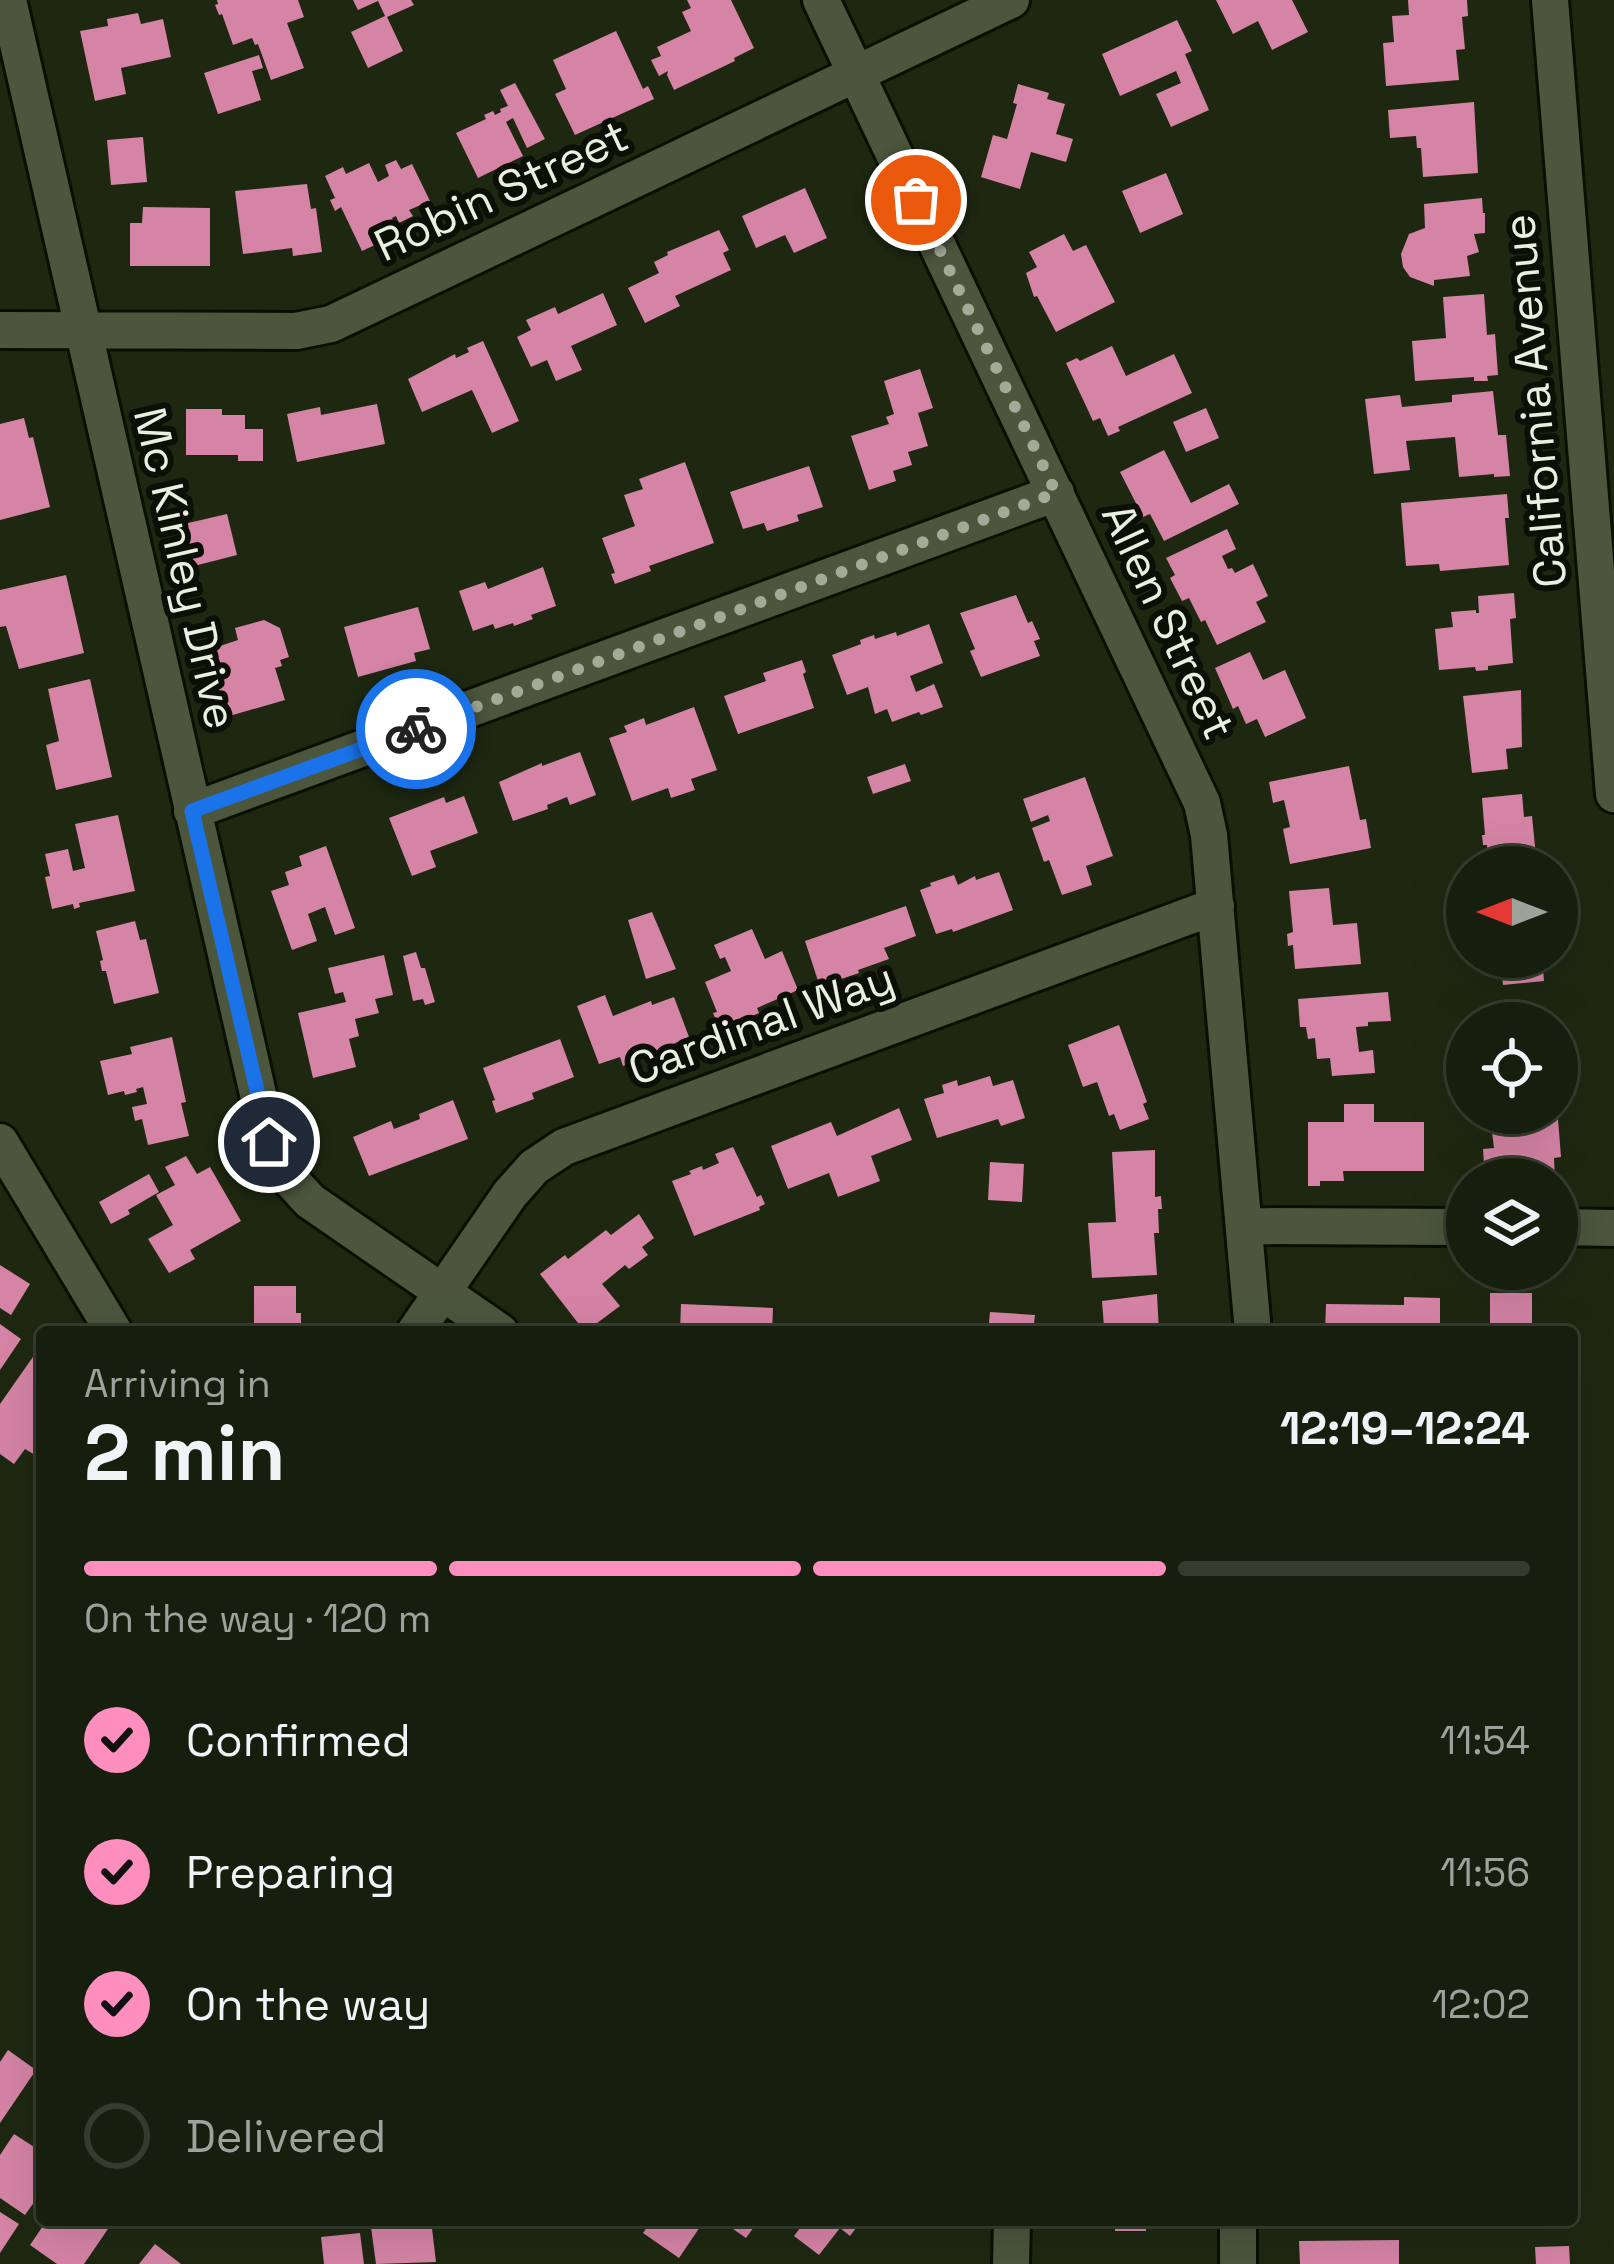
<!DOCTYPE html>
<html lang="en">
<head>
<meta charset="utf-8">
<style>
	:root { --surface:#161e0d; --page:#1f2716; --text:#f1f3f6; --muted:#9ea29d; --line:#353c2e; --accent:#fe8ebd }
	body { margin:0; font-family:"Space Grotesk",sans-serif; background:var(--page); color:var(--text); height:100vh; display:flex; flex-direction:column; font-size:45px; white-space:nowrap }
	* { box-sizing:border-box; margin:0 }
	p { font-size:39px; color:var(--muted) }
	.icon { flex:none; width:66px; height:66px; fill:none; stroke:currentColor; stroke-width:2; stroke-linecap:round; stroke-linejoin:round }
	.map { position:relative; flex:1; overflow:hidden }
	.details { position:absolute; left:36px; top:1326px; width:1542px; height:900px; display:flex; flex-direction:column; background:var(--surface); border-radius:12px; box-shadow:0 12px 48px #0002,0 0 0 3px var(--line) }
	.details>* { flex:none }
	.needle { width:78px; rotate:270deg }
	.controls { position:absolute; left:1446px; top:846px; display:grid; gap:24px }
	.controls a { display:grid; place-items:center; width:132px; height:132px; border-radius:50%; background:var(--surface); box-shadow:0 12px 48px #0002,0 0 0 3px var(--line); font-size:60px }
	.pin { position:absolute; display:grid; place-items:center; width:102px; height:102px; color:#fff; margin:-51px; border:6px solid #fff; border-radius:50%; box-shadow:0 3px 12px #0007 }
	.courier { position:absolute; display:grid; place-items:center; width:120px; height:120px; margin:-60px; border:9px solid #1a73e8; border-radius:50%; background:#fff; color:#222; box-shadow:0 3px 15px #0007 }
	.headline em { font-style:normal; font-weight:700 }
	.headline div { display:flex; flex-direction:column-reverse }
	.headline { display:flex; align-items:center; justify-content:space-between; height:204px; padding:0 48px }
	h1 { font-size:78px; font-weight:700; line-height:90px }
	.bar { display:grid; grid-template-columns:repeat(4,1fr); gap:18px 12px; align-content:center; height:144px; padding:0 48px }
	.bar i { height:15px; border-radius:9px; background:var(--line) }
	.bar .active { background:var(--accent) }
	.bar p { grid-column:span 4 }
	ol { padding:0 48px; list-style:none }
	li { display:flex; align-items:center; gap:36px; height:132px }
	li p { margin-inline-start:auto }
	li .icon { padding:12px; border-radius:50%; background:var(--accent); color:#111; stroke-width:4 }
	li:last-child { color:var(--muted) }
	li i { width:66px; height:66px; border:6px solid var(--line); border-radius:50% }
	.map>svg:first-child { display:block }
	.building { fill:#d584a5 }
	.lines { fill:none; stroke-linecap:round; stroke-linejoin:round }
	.minor-casing { stroke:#081000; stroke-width:42 }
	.minor { stroke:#4b563d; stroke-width:36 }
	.done { stroke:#a2aa98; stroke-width:12; stroke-dasharray:0 21.6 }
	.route { stroke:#1a73e8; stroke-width:15 }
	.labels { text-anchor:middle; stroke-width:12; stroke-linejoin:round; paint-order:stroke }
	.street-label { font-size:45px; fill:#e9f0e1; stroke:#0b0f06 }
</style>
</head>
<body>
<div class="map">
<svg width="1614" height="2264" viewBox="0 0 1614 2264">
	<rect width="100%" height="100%" fill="#1e2811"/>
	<path class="building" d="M 217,0 L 298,0 L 304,17 L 287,23 L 304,68 L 271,80 L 258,44 L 255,45 L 252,38 L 233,45 L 222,14 L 219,15 L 215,5 L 218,4 Z
		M 353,0 L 411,0 L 414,5 L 387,17 L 403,51 L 368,68 L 351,32 L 385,16 L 378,1 L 358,10 Z
		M 687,0 L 731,0 L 754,48 L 734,58 L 735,61 L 674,90 L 667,75 L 668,71 L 659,76 L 651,60 L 661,56 L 657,47 L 691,31 L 682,12 L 691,8 Z
		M 1216,0 L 1292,0 L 1308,32 L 1272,50 L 1258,21 L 1233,34 Z
		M 1408,0 L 1467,0 L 1468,16 L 1462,17 L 1465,49 L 1456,50 L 1459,80 L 1386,86 L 1383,43 L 1394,42 L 1392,16 L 1409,15 Z
		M 138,13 L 141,24 L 163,19 L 171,57 L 121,68 L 126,94 L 95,101 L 80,31 L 108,26 L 107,19 Z
		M 1177,20 L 1192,51 L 1185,54 L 1209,110 L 1171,127 L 1156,94 L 1181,83 L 1176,71 L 1120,96 L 1102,54 Z
		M 616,31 L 643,89 L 648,86 L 654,99 L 575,135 L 555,94 L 566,89 L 553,60 Z
		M 259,55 L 263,68 L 252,71 L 261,100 L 218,114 L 204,73 Z
		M 515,83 L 545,139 L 527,148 L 513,118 L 506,122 L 523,156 L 478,178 L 456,133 L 486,119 L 484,115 L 493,111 L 495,115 L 501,112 L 500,109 L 508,106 L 500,90 Z
		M 1018,84 L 1049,93 L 1047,99 L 1065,104 L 1056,134 L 1073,139 L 1066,162 L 1031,152 L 1020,189 L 981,177 L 993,135 L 1007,139 L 1017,104 L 1013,103 Z
		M 1474,102 L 1478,173 L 1423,177 L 1421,148 L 1417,148 L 1416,136 L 1390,138 L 1388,110 Z
		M 143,137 L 147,182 L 111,185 L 107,140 Z
		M 396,160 L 401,169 L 412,164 L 430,201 L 409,210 L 413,216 L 399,223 L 396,216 L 392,218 L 394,223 L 382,229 L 380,225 L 370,229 L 377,244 L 362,251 L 341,207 L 335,211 L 330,200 L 335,198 L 325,176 L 343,167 L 346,174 L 369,163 L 378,182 L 389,176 L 385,165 Z
		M 1166,173 L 1183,214 L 1140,233 L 1122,191 Z
		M 307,184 L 311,209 L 316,208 L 322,252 L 293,256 L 292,248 L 243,254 L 235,191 Z
		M 805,188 L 827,238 L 794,253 L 785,235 L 756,248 L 742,216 Z
		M 1482,198 L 1483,213 L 1485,213 L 1485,233 L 1474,234 L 1479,252 L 1467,256 L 1470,276 L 1434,280 L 1434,286 L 1410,277 L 1403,267 L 1401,254 L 1409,234 L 1425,228 L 1424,204 Z
		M 143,207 L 210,208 L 210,266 L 130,266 L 130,223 L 142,223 Z
		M 719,230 L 729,250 L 723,253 L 731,270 L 675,296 L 680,306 L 645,323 L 628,288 L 659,273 L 654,262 L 668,255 L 667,252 Z
		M 1064,234 L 1073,251 L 1086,245 L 1115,302 L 1056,332 L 1037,296 L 1034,297 L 1026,273 L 1037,267 L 1029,252 Z
		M 603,293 L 617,325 L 571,346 L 582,370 L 556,381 L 547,360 L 531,367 L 517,337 L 531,330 L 526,320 L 555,307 L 558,314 Z
		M 1484,294 L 1487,335 L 1495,334 L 1498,375 L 1487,376 L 1488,381 L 1474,381 L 1474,377 L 1415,381 L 1412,341 L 1446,338 L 1443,297 Z
		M 483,341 L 519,421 L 492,433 L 472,390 L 422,412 L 408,379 L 455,354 L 456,358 L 469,352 L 467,348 Z
		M 1112,346 L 1126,376 L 1174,354 L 1192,393 L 1118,427 L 1120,431 L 1108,436 L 1100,418 L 1093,421 L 1066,363 L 1077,358 L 1080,361 Z
		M 920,369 L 933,408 L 918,413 L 928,446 L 908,452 L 912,465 L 893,471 L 896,481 L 869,490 L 851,436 L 889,424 L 886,417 L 894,414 L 884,381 Z
		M 1493,391 L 1498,435 L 1506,435 L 1510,476 L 1494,477 L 1494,474 L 1459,477 L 1455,437 L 1406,441 L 1410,470 L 1374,474 L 1365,399 L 1400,395 L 1402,407 L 1452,402 L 1452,395 Z
		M 377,404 L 385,444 L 297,462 L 287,414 L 320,407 L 321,415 Z
		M 1206,408 L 1219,438 L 1186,452 L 1173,422 Z
		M 186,409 L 222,409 L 222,415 L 245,415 L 245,429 L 263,429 L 263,461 L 238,461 L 238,455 L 186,455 Z
		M 24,418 L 29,438 L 33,437 L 50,507 L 0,520 L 0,424 Z
		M 1164,450 L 1191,503 L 1229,484 L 1239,504 L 1164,541 L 1150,514 L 1143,517 L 1120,472 Z
		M 685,462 L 714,543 L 649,566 L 651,571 L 615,584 L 611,574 L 615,573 L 602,538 L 635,526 L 624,495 L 643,489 L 639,479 Z
		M 809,466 L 823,507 L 797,515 L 799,521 L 767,531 L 764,523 L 743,529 L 730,492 Z
		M 1507,494 L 1509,518 L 1505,518 L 1509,565 L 1440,571 L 1439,564 L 1406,566 L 1401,503 Z
		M 227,514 L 237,555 L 194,566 L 184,524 Z
		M 1227,529 L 1236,549 L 1222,556 L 1228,569 L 1232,568 L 1235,573 L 1253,564 L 1268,596 L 1256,602 L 1266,622 L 1217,645 L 1205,620 L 1201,622 L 1189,598 L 1182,601 L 1170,578 L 1175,575 L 1166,558 Z
		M 543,567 L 556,606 L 531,615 L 533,619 L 514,626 L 513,623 L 495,629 L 493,624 L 473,631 L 459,591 L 485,582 L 488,589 Z
		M 66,575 L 84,653 L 19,669 L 6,626 L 0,627 L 0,590 Z
		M 1514,593 L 1516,618 L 1510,619 L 1513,663 L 1488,666 L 1488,670 L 1476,671 L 1475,667 L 1439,670 L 1435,629 L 1453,627 L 1451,612 L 1476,610 L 1476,613 L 1479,613 L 1478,596 Z
		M 1016,595 L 1028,623 L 1032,621 L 1040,639 L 1034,641 L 1040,656 L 981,677 L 970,651 L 975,649 L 960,613 Z
		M 418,607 L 430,649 L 414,653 L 416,661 L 358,677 L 344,627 Z
		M 264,620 L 280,628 L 289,657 L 280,660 L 282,666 L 275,668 L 285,700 L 226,717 L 208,650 L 238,640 L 235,628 Z
		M 929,624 L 943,663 L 910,676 L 916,692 L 934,684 L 943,707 L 921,715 L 919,712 L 892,722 L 887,709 L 875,714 L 868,687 L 847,695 L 832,655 L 861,644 L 860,640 L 874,635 L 875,639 L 896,632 L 897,636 Z
		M 1250,652 L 1263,680 L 1285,670 L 1306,718 L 1265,737 L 1257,719 L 1246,724 L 1238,706 L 1233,709 L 1215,668 Z
		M 802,660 L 806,672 L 803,674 L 814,708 L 738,734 L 724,696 L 766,681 L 763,673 Z
		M 90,679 L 112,777 L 56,790 L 46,745 L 59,741 L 48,689 Z
		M 1521,690 L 1522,747 L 1506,749 L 1508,769 L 1472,773 L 1463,696 Z
		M 694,707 L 717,770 L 691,779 L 695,790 L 671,798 L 668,788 L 632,801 L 609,738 L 627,732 L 624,726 L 644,718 L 646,725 Z
		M 580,752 L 596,795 L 570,805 L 567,797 L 547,805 L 548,809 L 513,821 L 499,782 L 542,763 L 542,766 Z
		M 905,764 L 911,781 L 873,794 L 867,777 Z
		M 1349,766 L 1360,820 L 1366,819 L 1371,848 L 1290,864 L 1283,829 L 1290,827 L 1284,800 L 1273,803 L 1269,782 Z
		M 1085,777 L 1113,856 L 1086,866 L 1092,885 L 1062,895 L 1049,860 L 1044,862 L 1032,828 L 1050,821 L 1048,815 L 1031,822 L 1023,799 Z
		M 1522,794 L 1524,817 L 1532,816 L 1537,867 L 1489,867 L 1487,845 L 1483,845 L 1482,835 L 1485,835 L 1482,798 Z
		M 464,796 L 478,833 L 430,851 L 436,867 L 412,876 L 389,818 L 444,797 L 446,803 Z
		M 118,815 L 135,891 L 79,903 L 80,907 L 74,909 L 73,904 L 52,909 L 45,877 L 50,876 L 45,854 L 68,849 L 73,871 L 85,868 L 75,824 Z
		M 326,846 L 355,928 L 335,935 L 325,907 L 308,914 L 317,941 L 292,950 L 271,891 L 289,885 L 285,872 L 302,866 L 299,856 Z
		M 999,872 L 1013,910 L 953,932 L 952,929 L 936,934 L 920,890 L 931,886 L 930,883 L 954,875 L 958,885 L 975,876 L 976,880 Z
		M 1329,888 L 1333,925 L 1357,923 L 1361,964 L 1295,969 L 1293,945 L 1288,946 L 1287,934 L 1293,932 L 1289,891 Z
		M 906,906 L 916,936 L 884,948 L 889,959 L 858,970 L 859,973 L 841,979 L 841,977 L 819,984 L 805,941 Z
		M 652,912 L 676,969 L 646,979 L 628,920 Z
		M 135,921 L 140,940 L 146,939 L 159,993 L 114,1004 L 106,971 L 102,971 L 100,961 L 103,960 L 96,931 Z
		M 752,929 L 765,959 L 782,951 L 798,990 L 757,1008 L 759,1013 L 720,1030 L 713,1013 L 717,1012 L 705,982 L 731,971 L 725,957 L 720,959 L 714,945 Z
		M 416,952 L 421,968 L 425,968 L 435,1002 L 425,1005 L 423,999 L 413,1001 L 403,956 Z
		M 384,955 L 393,995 L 375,999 L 379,1013 L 355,1019 L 359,1036 L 349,1039 L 356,1067 L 313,1078 L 298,1013 L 346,1002 L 343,992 L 335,994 L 328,968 Z
		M 1500,957 L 1542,957 L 1544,981 L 1503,985 Z
		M 1388,992 L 1391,1021 L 1368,1022 L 1368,1026 L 1356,1027 L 1359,1052 L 1373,1050 L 1375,1073 L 1332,1076 L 1330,1058 L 1317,1059 L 1315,1038 L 1308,1039 L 1306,1027 L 1300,1027 L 1298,999 Z
		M 605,995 L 613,1016 L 651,1001 L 652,1005 L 674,997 L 689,1037 L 623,1066 L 620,1057 L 599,1064 L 577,1006 Z
		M 1119,1025 L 1147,1102 L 1143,1104 L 1149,1119 L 1120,1130 L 1114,1114 L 1109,1116 L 1097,1082 L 1083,1087 L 1068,1045 Z
		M 172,1037 L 186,1102 L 181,1103 L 189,1136 L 148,1145 L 142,1119 L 135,1121 L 132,1107 L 147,1104 L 143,1087 L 136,1089 L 137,1092 L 125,1095 L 124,1091 L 108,1095 L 100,1061 L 132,1054 L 130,1047 Z
		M 560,1039 L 574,1077 L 532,1093 L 534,1099 L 496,1113 L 492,1101 L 495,1100 L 483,1068 Z
		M 990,1076 L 993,1086 L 1013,1080 L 1025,1118 L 1001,1126 L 998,1119 L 937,1138 L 924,1099 L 944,1093 L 942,1085 L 957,1080 L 958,1086 Z
		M 453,1100 L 468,1139 L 369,1176 L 353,1137 L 391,1121 L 394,1129 L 420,1119 L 419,1114 Z
		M 1344,1104 L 1374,1104 L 1374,1122 L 1424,1122 L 1424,1171 L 1343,1171 L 1344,1181 L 1320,1181 L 1320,1186 L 1308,1186 L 1308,1122 L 1344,1122 Z
		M 899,1108 L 912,1140 L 871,1156 L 880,1181 L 838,1197 L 829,1173 L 788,1189 L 771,1146 L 831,1122 L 837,1136 Z
		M 1558,1119 L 1561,1157 L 1554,1158 L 1555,1179 L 1485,1179 L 1483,1149 L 1494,1148 L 1491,1124 Z
		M 733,1147 L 757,1197 L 761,1195 L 765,1204 L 759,1207 L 760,1210 L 694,1236 L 672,1181 L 691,1174 L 689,1171 L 702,1166 L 703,1170 L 719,1163 L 715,1154 Z
		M 1155,1150 L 1155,1197 L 1161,1196 L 1162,1209 L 1158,1209 L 1159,1233 L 1154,1233 L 1157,1275 L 1092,1278 L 1088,1223 L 1116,1222 L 1112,1152 Z
		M 186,1156 L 197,1174 L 210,1167 L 241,1221 L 190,1250 L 195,1259 L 169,1273 L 148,1239 L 173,1225 L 156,1195 L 175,1185 L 165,1167 Z
		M 990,1162 L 1024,1164 L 1022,1202 L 988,1200 Z
		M 149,1174 L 159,1192 L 128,1210 L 130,1214 L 111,1224 L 99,1202 Z
		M 639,1214 L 654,1238 L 642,1247 L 648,1255 L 629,1269 L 625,1265 L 602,1284 L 620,1306 L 585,1332 L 540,1274 L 565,1255 L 568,1259 L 606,1230 L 611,1235 Z
		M 0,1265 L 30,1284 L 11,1315 L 0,1308 Z
		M 254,1286 L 296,1286 L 296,1313 L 301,1313 L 301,1332 L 260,1332 L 259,1323 L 254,1323 Z
		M 1490,1293 L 1532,1293 L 1532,1332 L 1490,1332 Z
		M 1157,1294 L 1159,1332 L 1122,1332 L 1121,1326 L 1104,1327 L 1102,1301 Z
		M 1404,1297 L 1440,1298 L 1440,1332 L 1325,1332 L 1326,1304 L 1404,1305 Z
		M 681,1304 L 773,1308 L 772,1332 L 680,1332 Z
		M 990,1312 L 1035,1315 L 1033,1332 L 988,1332 Z
		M 0,1324 L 21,1339 L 0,1370 Z
		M 42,1344 L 42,1455 L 40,1458 L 25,1449 L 14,1464 L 0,1454 L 0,1404 Z
		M 8,2050 L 36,2070 L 0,2123 L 0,2062 Z
		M 14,2134 L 42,2152 L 42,2191 L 25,2215 L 0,2198 L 0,2155 Z
		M 0,2212 L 19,2224 L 0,2253 Z
		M 47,2220 L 101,2220 L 110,2226 L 84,2264 L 57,2264 L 30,2245 Z
		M 370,2220 L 431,2220 L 436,2262 L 376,2264 Z
		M 652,2220 L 690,2220 L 700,2227 L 679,2258 L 643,2233 Z
		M 720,2220 L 759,2220 L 746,2238 Z
		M 806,2220 L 881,2220 L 874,2229 L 862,2220 L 850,2236 L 840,2228 L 819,2255 L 794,2236 Z
		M 1115,2220 L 1146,2220 L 1146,2231 L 1115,2231 Z
		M 360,2233 L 364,2264 L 324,2264 L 321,2237 Z
		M 1399,2240 L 1399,2264 L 1300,2264 L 1299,2241 Z
		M 155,2244 L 181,2264 L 139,2264 Z
		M 1569,2246 L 1570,2264 L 1536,2264 L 1535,2247 Z"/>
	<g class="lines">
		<defs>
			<path id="minor" d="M 8,0 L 269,1142 L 287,1176 L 310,1201 L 500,1332
				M 821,0 L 1202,803 L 1209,835 L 1253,1332
				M 1550,0 L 1614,794
				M 0,330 L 296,331 L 331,324 L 1011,0
				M 192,811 L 1056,493
				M 0,1142 L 114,1332
				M 1244,1226 L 1467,1227
				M 1557,1227 L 1614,1228
				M 415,1332 L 510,1194 L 534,1167 L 564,1147 L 1216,906
				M 1238,2220 L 1238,2264
				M 1011,2264 L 1012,2220"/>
		</defs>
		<use href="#minor" class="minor-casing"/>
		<use href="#minor" class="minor"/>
	</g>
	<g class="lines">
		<path class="done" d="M 416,729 L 1056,493 L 916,200"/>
		<path class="route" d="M 269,1142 L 192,811 L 416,729"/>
	</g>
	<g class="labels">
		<g class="street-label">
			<text transform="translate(501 190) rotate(-25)" y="16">Robin Street</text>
			<text transform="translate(1534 401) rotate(-95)" y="16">California Avenue</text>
			<text transform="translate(186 568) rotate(77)" y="16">Mc Kinley Drive</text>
			<text transform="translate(1169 621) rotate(65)" y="16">Allen Street</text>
			<text transform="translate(761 1023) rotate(-20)" y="16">Cardinal Way</text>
		</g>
	</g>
</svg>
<div class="controls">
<a><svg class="needle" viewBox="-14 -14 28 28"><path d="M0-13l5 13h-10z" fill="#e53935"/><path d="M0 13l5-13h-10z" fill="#9ea29d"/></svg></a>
<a><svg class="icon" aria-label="locate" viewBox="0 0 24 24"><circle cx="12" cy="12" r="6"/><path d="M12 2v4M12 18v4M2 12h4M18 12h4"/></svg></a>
<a><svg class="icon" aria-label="layers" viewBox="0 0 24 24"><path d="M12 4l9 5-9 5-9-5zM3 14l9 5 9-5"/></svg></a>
</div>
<div class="pin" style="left:916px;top:200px;background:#ea580c"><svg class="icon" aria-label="bag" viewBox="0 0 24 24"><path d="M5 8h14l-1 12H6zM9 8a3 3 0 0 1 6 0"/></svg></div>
<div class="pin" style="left:269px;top:1142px;background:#1f2937"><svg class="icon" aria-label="home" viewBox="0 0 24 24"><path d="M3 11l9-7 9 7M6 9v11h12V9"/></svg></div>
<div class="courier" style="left:416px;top:729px"><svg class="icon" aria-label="bike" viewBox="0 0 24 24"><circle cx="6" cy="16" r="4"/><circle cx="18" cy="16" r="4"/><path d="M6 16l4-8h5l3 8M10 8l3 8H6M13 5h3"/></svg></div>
<section class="details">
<div class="headline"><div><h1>2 min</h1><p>Arriving in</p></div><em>12:19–12:24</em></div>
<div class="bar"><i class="active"></i><i class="active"></i><i class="active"></i><i></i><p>On the way · 120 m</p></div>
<ol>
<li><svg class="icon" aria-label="check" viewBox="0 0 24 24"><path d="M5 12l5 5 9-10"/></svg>Confirmed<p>11:54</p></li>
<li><svg class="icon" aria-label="check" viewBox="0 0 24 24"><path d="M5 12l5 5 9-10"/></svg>Preparing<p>11:56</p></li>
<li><svg class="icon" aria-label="check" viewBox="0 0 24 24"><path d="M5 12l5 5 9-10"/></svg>On the way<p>12:02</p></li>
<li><i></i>Delivered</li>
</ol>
</section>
</div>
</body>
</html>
